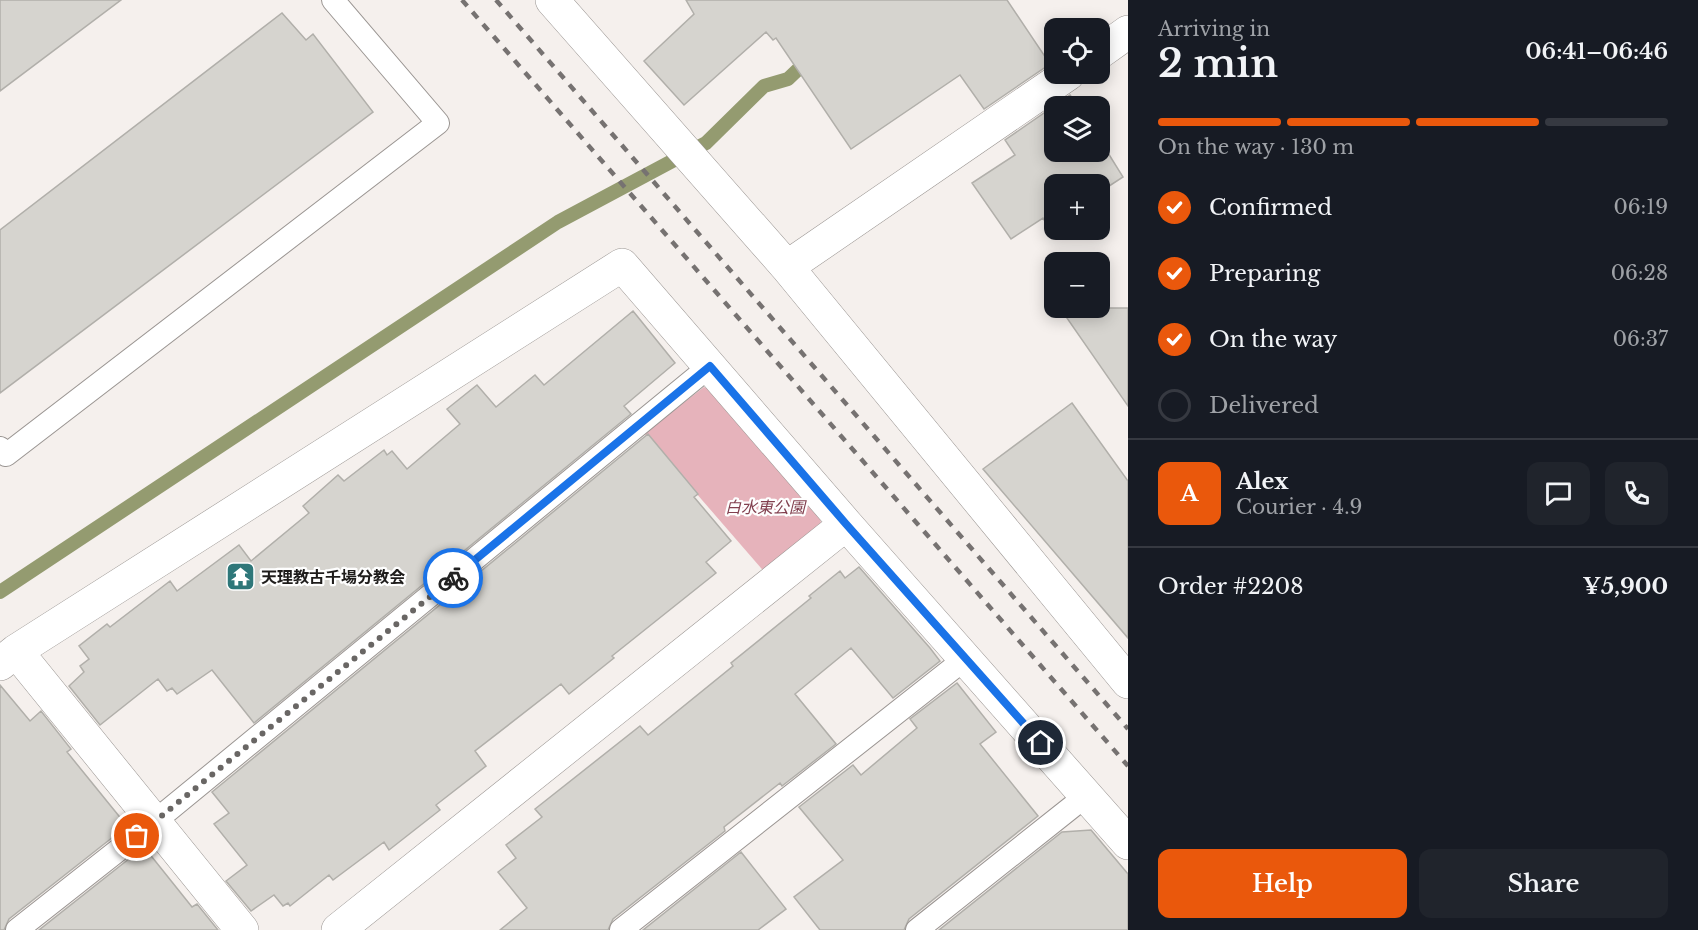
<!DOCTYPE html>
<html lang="en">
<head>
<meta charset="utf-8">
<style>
	:root { --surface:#171b24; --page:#20242c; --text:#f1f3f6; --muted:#9ea1a6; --line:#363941; --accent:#ea580c }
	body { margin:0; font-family:"Libre Baskerville","Noto Sans JP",serif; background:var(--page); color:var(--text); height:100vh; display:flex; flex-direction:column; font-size:22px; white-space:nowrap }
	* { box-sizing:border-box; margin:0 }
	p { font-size:20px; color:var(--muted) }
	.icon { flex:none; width:33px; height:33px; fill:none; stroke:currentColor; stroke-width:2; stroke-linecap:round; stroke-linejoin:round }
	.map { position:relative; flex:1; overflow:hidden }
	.sheet { display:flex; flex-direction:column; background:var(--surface); width:570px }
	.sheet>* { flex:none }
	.tools { position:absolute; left:1044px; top:18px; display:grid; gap:12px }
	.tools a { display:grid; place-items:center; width:66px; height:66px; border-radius:12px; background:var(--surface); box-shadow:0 3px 15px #0003; font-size:30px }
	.pin { position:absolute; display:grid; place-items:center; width:51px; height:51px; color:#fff; margin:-26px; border:3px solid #fff; border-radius:50%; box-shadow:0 2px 6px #0007 }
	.courier { position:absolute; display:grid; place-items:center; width:60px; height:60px; margin:-30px; border:4px solid #1a73e8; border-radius:50%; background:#fff; color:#222; box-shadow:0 2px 8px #0007 }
	.overview em { font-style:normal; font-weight:600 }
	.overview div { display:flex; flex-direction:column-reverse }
	.overview { display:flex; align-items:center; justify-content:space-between; height:102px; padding:0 30px }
	h1 { font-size:39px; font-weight:600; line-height:45px }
	.bar { display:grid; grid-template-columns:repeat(4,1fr); gap:9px 6px; align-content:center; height:72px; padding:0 30px }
	.bar i { height:8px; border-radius:4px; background:var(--line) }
	.bar .selected { background:var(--accent) }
	.bar p { grid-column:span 4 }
	.line { display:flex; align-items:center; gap:15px; padding:0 30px; border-top:2px solid var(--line) }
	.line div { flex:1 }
	.round { display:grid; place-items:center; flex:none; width:63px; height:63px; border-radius:12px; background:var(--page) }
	ol { padding:0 30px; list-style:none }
	li { display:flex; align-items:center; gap:18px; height:66px }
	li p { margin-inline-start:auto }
	li .icon { padding:6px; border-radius:50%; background:var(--accent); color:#fff; stroke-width:4 }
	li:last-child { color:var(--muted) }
	li i { width:33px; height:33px; border:3px solid var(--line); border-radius:50% }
	.button { display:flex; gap:12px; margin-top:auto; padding:12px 30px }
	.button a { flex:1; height:69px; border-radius:12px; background:var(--accent); color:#fff; font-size:24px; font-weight:600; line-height:69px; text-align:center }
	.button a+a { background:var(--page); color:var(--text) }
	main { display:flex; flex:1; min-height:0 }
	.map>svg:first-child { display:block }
	.green { fill:#e6b3bb }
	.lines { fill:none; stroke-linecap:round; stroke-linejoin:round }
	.stream { stroke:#949b70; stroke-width:14 }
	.building { fill:#d6d4cf; stroke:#b1afaa; stroke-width:1.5 }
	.service-casing { stroke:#9a9592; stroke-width:24 }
	.minor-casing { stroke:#9a9592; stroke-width:34 }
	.service { stroke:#fff; stroke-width:22 }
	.minor { stroke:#fff; stroke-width:33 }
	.rail { stroke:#767271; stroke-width:4.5; stroke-dasharray:8 8; stroke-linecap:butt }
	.done { stroke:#696664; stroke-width:6; stroke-dasharray:0 10.8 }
	.route { stroke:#1a73e8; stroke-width:8 }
	.labels { text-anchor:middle; stroke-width:4.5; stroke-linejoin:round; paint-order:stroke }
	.park-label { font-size:16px; font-style:italic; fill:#82404f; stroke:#fefefe }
	.poi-label { font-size:16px; font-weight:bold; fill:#1e1c1b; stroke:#fefefe; text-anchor:start }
</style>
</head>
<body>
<main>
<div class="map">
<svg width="1128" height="930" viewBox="0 0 1128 930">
	<rect width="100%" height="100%" fill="#f5f0ed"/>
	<path class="green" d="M 704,387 L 722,395 L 818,502 L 822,531 L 767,575 L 644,433 Z"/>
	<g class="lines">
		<path class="stream" d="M 0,592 L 558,222 L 706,143 L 764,86 L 788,79 L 810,58"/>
	</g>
	<path class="building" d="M 0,0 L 121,0 L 0,91 Z
		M 686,0 L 1007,0 L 1050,64 L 984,109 L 960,75 L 851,149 L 776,38 L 773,40 L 766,32 L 684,105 L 644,61 L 694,14 Z
		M 282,13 L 306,40 L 313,34 L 373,112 L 0,393 L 0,230 Z
		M 1070,95 L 1078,106 L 1054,106 L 1054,152 L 1100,152 L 1100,140 L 1123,177 L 1100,192 L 1100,184 L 1054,184 L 1054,221 L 1048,226 L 1043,218 L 1011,239 L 972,183 L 1015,155 L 1005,140 Z
		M 1060,308 L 1128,308 L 1128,406 Z
		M 633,311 L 675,363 L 624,406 L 631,414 L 254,723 L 212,670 L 177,694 L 172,688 L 167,691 L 158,679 L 100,725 L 69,686 L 84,672 L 80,666 L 89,659 L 79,646 L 107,624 L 110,627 L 170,581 L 177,591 L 239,545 L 251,561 L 309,513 L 303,506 L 338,475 L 344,481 L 384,450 L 387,455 L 392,451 L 407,469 L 460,424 L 447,409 L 477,385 L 496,407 L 535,375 L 544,385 Z
		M 1072,403 L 1128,481 L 1128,638 L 983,469 Z
		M 648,434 L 698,494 L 694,497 L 731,541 L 706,562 L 716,573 L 612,656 L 614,658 L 569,694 L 561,684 L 475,751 L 486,766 L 436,805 L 440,810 L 389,850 L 384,842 L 333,880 L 329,875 L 290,906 L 288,903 L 283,906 L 274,895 L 251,911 L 226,881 L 247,865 L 214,824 L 229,813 L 212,792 Z
		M 859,567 L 930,648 L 940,661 L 893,698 L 851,648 L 795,694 L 836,744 L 782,786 L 780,783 L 724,827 L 725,831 L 613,919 L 608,930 L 500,930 L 527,908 L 498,872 L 516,858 L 506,845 L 542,817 L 535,809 L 640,726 L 648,735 L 733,666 L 731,663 L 811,598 L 809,596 L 840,571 L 845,578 Z
		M 957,683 L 996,732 L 980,744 L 1038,816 L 909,919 L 904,930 L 820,930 L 794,897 L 843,860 L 799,807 L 853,765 L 861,775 L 917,728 L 910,719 Z
		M 0,685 L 30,721 L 41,711 L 71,749 L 67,752 L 127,826 L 9,919 L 4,930 L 0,930 Z
		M 1091,830 L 1128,874 L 1128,930 L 939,930 L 1062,832 Z
		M 144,847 L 192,907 L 197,904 L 218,930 L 39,930 Z
		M 741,852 L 786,909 L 758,930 L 643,930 Z"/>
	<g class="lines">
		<defs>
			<path id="service" d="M 0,448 L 6,455 L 438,123 L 333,0
				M 17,930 L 154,822 L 710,366
				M 621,930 L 966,658
				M 917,930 L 1087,795"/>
			<path id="minor" d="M 552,0 L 787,267 L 1128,682
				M 1100,52 L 1128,32
				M 787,267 L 1068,74
				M 16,651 L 242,930
				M 0,664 L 16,651 L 622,265 L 846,524 L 1128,843
				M 338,930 L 846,524"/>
		</defs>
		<use href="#service" class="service-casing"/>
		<use href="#minor" class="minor-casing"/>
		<use href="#service" class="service"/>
		<use href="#minor" class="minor"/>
		<path class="rail" d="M 462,0 L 1128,766
			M 496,0 L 1128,729"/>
	</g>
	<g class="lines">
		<path class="done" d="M 137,836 L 453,578"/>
		<path class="route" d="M 453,578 L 710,366 L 846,524 L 1041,743"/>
	</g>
	<defs>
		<symbol id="temple-square" viewBox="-11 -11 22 22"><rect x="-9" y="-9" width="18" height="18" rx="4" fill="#2e7779" stroke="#fefefe"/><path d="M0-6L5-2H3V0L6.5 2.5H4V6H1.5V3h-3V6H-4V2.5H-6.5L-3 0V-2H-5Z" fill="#fff"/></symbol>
	</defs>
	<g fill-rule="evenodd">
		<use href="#temple-square" x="224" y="560" width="33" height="33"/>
	</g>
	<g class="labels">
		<g class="park-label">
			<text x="765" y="513">白水東公園</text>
		</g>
		<g class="poi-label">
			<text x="261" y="583">天理教古千場分教会</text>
		</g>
	</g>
</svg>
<div class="tools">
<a><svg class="icon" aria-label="locate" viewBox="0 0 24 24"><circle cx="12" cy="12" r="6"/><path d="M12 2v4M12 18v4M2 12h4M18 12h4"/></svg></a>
<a><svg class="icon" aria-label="layers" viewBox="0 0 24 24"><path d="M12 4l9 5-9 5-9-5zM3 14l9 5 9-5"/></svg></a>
<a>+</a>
<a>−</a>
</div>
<div class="pin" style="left:137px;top:836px;background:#ea580c"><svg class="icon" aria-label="bag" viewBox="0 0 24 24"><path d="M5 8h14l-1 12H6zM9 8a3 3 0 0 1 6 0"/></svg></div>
<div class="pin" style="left:1041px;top:743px;background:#1f2937"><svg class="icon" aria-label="home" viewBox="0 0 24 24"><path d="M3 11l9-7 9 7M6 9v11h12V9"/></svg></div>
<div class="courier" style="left:453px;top:578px"><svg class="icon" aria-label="bike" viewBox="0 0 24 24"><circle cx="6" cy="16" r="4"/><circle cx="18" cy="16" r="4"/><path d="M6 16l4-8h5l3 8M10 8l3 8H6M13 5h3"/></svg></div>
</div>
<section class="sheet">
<div class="overview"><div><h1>2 min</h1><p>Arriving in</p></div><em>06:41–06:46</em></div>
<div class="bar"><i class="selected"></i><i class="selected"></i><i class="selected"></i><i></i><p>On the way · 130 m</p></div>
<ol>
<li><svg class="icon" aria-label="check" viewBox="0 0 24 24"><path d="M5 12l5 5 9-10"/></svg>Confirmed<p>06:19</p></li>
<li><svg class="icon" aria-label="check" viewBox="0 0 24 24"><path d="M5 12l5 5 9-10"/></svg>Preparing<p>06:28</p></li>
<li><svg class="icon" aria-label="check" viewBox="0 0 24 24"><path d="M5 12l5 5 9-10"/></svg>On the way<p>06:37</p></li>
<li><i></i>Delivered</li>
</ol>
<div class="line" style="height:108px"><b class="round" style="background:var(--accent);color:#fff">A</b><div><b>Alex</b><p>Courier · 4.9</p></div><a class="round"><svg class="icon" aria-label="chat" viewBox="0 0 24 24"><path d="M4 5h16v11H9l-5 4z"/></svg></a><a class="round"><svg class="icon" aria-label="phone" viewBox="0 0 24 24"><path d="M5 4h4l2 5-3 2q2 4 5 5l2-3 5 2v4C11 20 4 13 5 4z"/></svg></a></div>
<div class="line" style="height:78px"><div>Order #2208</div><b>¥5,900</b></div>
<div class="button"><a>Help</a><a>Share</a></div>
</section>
</main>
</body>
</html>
